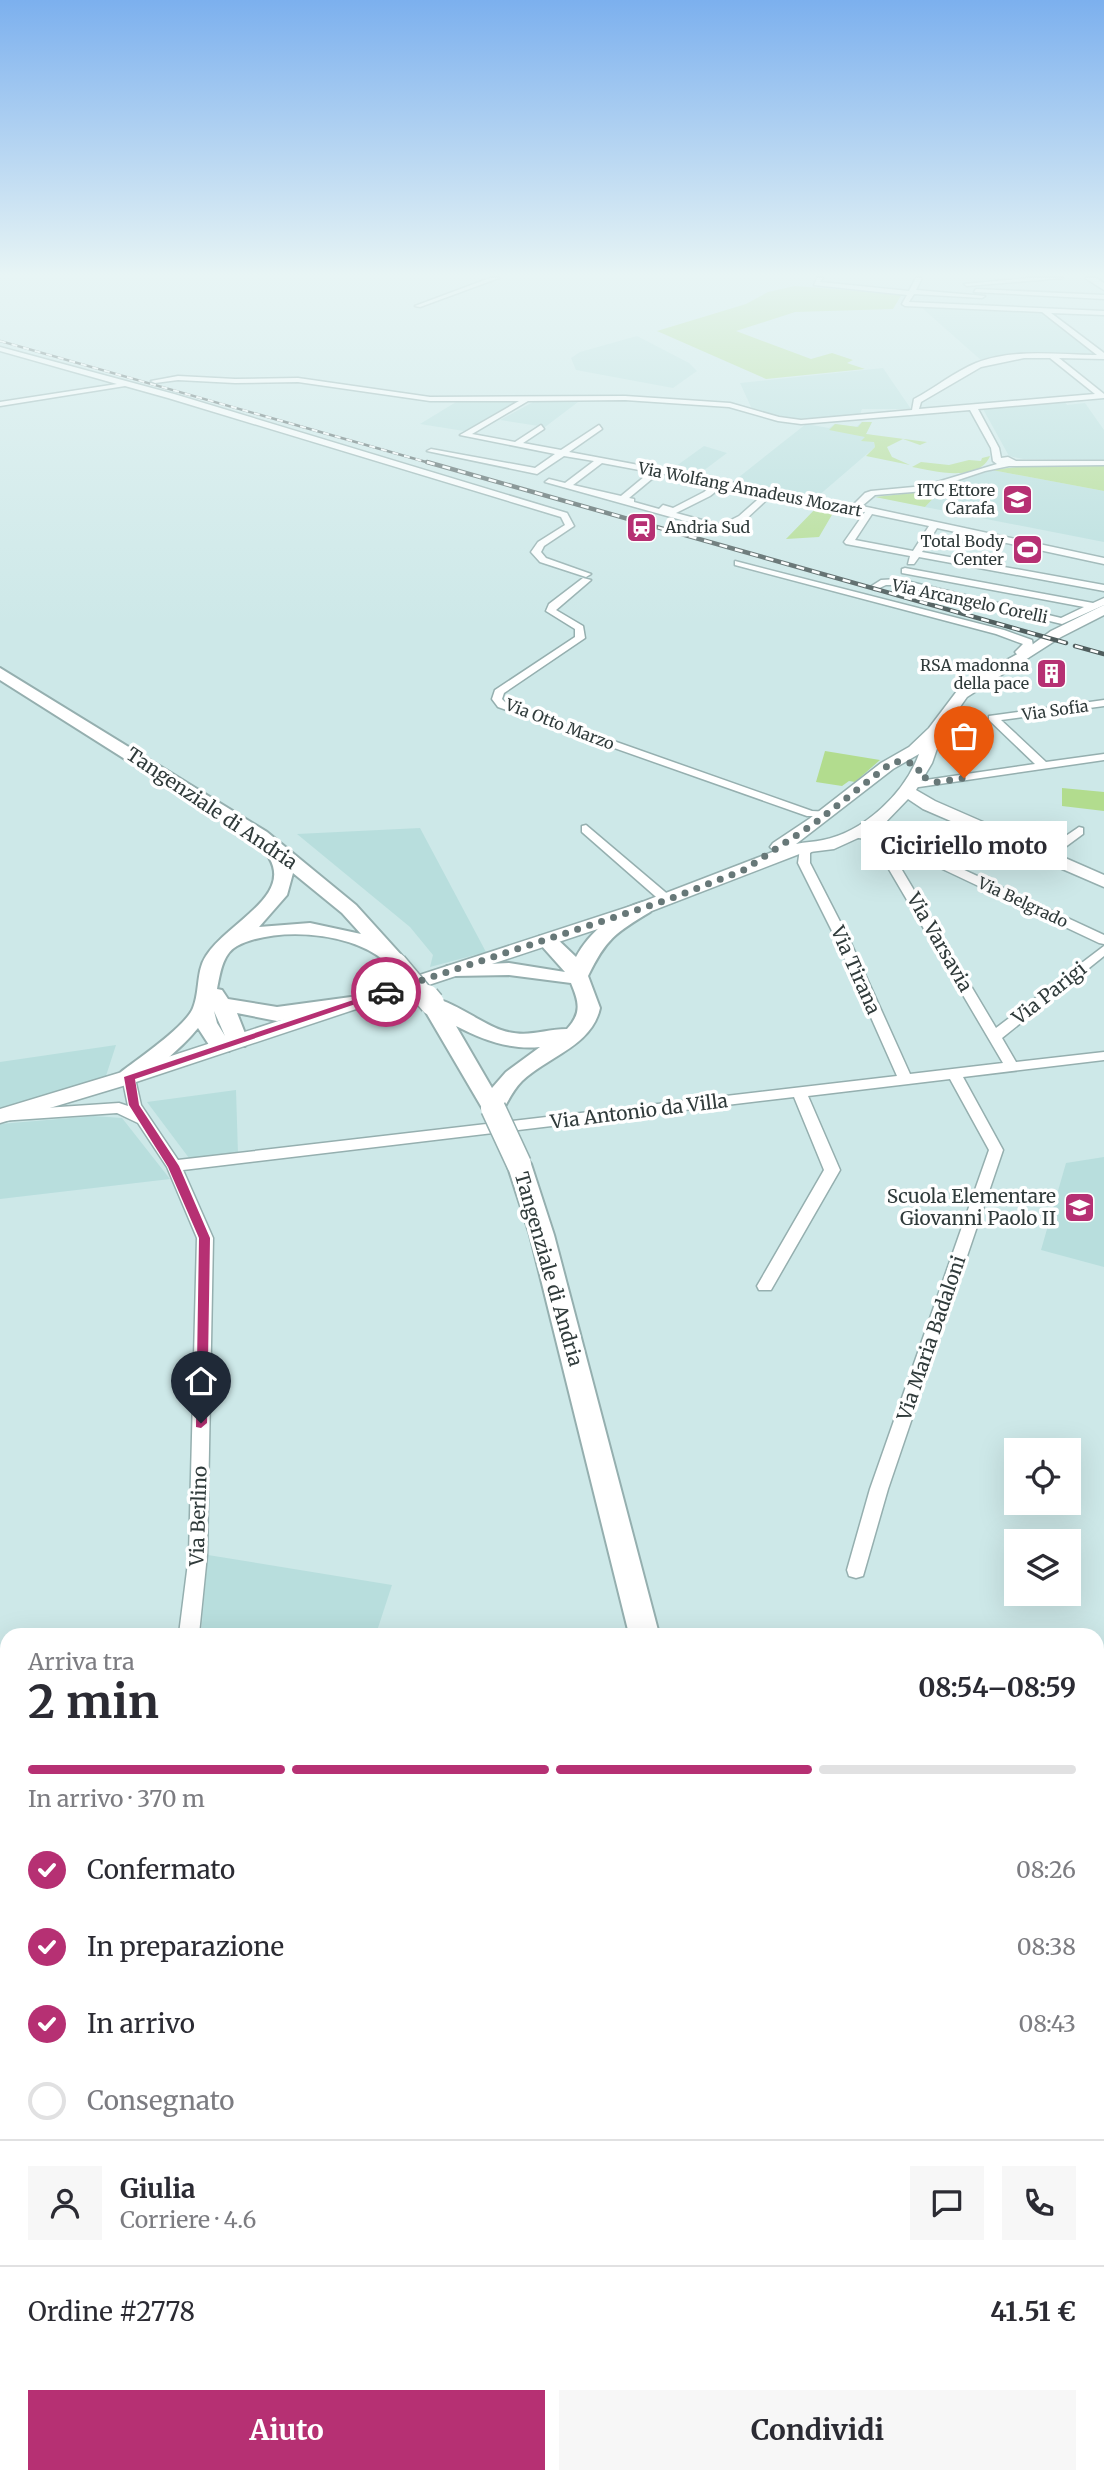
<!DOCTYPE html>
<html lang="it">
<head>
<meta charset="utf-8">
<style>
	:root { --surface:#fff; --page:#f7f7f7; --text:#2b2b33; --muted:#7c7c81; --line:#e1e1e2; --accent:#b63073 }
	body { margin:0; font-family:Merriweather,serif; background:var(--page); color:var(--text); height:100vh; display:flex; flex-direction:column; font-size:26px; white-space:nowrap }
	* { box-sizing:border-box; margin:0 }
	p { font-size:23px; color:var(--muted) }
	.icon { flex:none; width:38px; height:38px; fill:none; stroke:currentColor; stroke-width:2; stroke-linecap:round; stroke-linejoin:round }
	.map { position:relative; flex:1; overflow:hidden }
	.side { position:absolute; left:0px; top:1628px; width:1104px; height:856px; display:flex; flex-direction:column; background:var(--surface); border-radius:21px 21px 0 0; box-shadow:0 7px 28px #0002 }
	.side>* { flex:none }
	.tools { position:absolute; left:1004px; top:1438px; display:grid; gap:14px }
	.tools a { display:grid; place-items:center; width:77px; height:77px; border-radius:0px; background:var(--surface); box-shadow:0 7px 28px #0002; font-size:35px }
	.pin { position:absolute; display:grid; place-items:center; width:60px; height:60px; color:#fff; margin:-72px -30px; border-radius:50% 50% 50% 0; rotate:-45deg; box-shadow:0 0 7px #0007 }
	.pin .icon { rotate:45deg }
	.courier { position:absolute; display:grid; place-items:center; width:70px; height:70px; margin:-35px; border:5px solid #b63073; border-radius:50%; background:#fff; color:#222; box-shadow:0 2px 9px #0007 }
	.bubble { position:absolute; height:49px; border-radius:0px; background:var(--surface); box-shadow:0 7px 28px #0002; font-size:23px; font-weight:700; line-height:49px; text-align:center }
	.overview em { font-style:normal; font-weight:700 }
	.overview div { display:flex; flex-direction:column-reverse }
	.overview { display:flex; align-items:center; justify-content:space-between; height:119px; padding:0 28px }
	h1 { font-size:46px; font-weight:700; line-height:52px }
	.bar { display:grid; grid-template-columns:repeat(4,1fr); gap:10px 7px; align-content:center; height:84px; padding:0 28px }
	.bar i { height:9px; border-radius:5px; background:var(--line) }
	.bar .selected { background:var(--accent) }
	.bar p { grid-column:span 4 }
	.line { display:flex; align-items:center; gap:18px; padding:0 28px; border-top:2px solid var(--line) }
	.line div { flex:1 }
	.round { display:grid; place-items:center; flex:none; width:74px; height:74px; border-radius:0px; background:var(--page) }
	ol { padding:0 28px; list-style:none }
	li { display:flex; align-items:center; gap:21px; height:77px }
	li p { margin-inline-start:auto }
	li .icon { padding:7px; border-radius:50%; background:var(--accent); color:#fff; stroke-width:4 }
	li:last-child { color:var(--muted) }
	li i { width:38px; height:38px; border:4px solid var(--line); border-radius:50% }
	.action { display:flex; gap:14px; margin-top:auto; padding:14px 28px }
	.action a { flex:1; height:80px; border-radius:0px; background:var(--accent); color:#fff; font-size:28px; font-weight:700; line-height:80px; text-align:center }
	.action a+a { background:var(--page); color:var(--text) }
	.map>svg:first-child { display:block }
	.built { fill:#b8dedd }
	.green { fill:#b2dc8e }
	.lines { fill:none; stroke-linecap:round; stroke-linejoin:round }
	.street-casing { stroke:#95afaf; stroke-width:3 }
	.secondary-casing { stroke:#95afaf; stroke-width:3 }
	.primary-casing { stroke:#95afaf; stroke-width:4 }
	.street { fill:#fff; fill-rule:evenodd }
	.secondary { fill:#fff; fill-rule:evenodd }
	.primary { fill:#fff; fill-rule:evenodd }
	.rail-far1-casing { stroke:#505e5e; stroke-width:2.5 }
	.rail-casing { stroke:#505e5e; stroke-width:4.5 }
	.rail-far1 { stroke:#fff; stroke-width:2; stroke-dasharray:6; stroke-linecap:butt }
	.rail { stroke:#fff; stroke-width:2.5; stroke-dasharray:8; stroke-linecap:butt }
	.primary-bridge-far1-casing { stroke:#95afaf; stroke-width:21; stroke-linecap:butt }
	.primary-bridge-casing { stroke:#95afaf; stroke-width:27; stroke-linecap:butt }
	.primary-bridge-far1 { stroke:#fff; stroke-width:18 }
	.primary-bridge { stroke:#fff; stroke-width:24 }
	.route { fill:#b63073 }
	.done { stroke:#677878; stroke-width:7; stroke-dasharray:0 12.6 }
	.labels { text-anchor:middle; stroke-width:7; stroke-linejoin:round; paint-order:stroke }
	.far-street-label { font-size:16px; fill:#303b3b; stroke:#fff }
	.far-poi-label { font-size:16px; fill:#303b3b; stroke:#fff; text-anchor:end }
	.street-label { font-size:19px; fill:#303b3b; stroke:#fff }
	.poi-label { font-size:19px; fill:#303b3b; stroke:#fff; text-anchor:end }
</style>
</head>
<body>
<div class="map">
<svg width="1104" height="2482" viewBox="0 0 1104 2482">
	<rect width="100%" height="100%" fill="#cde8e8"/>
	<path class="built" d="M 921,307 L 1041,312 L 1095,353 L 1093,356 L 997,357 L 982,361 Z
		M 637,336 L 689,363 L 697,371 L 673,388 L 576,370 L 571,358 L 580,352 Z
		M 883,368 L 911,409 L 862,409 L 860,415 L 792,420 L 752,409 L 740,383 Z
		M 461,399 L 495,400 L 521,402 L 464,431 L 420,424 Z
		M 582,399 L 545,427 L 500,420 L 535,401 Z
		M 1065,402 L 1067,405 L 1085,403 L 1104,430 L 1104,460 L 1023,459 L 1009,456 L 983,409 Z
		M 862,422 L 872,422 L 866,434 L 872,435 L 875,447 L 817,497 L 734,481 L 806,424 L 829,428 L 835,424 L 856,427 Z
		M 704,446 L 727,453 L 699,474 L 672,469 Z
		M 992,470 L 1104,491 L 1104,542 L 925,507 L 945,486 Z
		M 420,828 L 486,952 L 430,967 L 433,955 L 410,927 L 297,834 Z
		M 116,1045 L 105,1079 L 0,1108 L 0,1062 Z
		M 236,1090 L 238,1154 L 189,1158 L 147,1102 Z
		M 94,1116 L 122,1118 L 170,1179 L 0,1199 L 0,1124 Z
		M 1104,1157 L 1104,1267 L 1041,1250 L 1066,1163 Z
		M 208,1555 L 392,1585 L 376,1634 L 201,1634 Z
		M 1097,2095 L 1104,2098 L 1104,2183 L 1097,2180 Z"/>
	<path class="green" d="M 795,286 L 902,294 L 893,309 L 795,312 L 736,331 L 811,359 L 832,353 L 853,360 L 847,363 L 865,369 L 766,379 L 657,331 L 746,304 L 768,292 Z
		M 862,422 L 872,422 L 866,434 L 927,442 L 920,445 L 903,439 L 887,447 L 892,457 L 910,465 L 866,456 L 875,447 L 874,442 L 861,441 L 865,437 L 829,430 L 835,424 L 858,427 Z
		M 990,456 C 979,483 933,471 912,467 L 921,462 L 949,465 L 969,460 L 981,461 L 982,458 Z
		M 1023,466 L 1104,466 L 1104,491 L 992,470 Z
		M 945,486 L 925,507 L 875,497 L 921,492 Z
		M 821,503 L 856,512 L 851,516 L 833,513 L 819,537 L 786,539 Z
		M 825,751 L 880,760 L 855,782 L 849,781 L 842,786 L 816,782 Z
		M 1062,788 L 1104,792 L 1104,811 L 1062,806 Z"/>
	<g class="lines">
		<defs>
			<path id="street" d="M 490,278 L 499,278 L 420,307 L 415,306 Z
				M 817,278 L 823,278 L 820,282 L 909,291 L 916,278 L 922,278 L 916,290 L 985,296 L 982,298 L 914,294 L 909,302 L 1104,311 L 1104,315 L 1051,313 L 1104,353 L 1104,359 L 1059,358 L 1104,394 L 1104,398 L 978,409 L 999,448 L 1001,458 L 1008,457 L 1016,461 L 1104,461 L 1104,465 L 1009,466 L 985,471 L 925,491 L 875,495 L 862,506 L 1104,558 L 1104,564 L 937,528 L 922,552 L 1104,585 L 1104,591 L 919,557 L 914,564 L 908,564 L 910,556 L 846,544 L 844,542 L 865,512 L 773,494 L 745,520 L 721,531 L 545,482 L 549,479 L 565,483 L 594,461 L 564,456 L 537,474 L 427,451 L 431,449 L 535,468 L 555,454 L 460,435 L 519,401 L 430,401 L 298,382 L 235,383 L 178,380 L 155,383 L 151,381 L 178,376 L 235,379 L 298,378 L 430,397 L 625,396 L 730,403 L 779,417 L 801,420 L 912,410 L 914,399 C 935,388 954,372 976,363 C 1014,348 1057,355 1097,355 L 1042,312 L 905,306 L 902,304 L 907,295 L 814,285 ZM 1024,358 L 1050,358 L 1095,394 L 919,409 L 921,402 L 981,367 ZM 625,400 L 729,407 L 778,421 L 801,424 L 970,410 L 991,448 L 993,461 L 997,464 L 924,486 L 871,491 L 865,493 L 853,505 L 569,452 L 602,429 L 599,425 L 561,450 L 523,443 L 544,429 L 541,425 L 515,442 L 472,434 L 528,401 ZM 602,463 L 650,472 L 621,496 L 573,485 ZM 659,473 L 715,483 L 704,492 L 673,508 L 663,505 L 659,509 L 634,502 L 634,499 L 629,498 ZM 724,485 L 765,493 L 739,516 L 721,525 L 676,513 L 710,496 ZM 872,514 L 929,526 L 913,551 L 855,540 Z
				M 1030,278 L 1063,278 L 967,286 L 964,284 Z
				M 976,289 L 1104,295 L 1104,299 L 974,292 Z
				M 0,347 L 174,394 L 567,513 L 574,526 L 544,546 L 541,552 L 546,558 L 591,574 L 586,577 L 540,562 L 531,552 L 538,542 L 565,525 L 561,517 L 168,398 L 125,386 L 0,406 L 0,402 L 117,384 L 0,351 Z
				M 735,561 L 1004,630 L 1032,640 L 1033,646 L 1026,652 L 1029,656 L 1028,658 L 1020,658 L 1015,652 L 1023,644 L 996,634 L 735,565 Z
				M 905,568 L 1093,603 L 1104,598 L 1104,605 L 1062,624 L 898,585 L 886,585 L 875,590 L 870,587 L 881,580 L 898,579 L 1061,618 L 1084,607 L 902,573 L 902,569 Z
				M 583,578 L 591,580 L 556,610 L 583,626 L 585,638 L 504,693 L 502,699 L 506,703 L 812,811 L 831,812 L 831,816 L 807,816 L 498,707 L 492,699 L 495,690 L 575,637 L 575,629 L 546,611 L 549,604 Z
				M 1104,700 L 1104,706 L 1001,720 L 1046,762 L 1104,754 L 1104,760 L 912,788 L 906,785 L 912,782 L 1035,764 L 989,720 L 989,716 Z
				M 586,825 L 671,897 L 671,903 L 663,903 L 582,832 L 582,826 Z
				M 872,827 L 1104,935 L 1104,944 L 1099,943 L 879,839 L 899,865 L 996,1028 L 1104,946 L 1104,956 L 1002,1038 L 1016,1062 L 1104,1052 L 1104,1060 L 963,1077 L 1003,1150 L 888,1489 L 863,1576 L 856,1578 L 849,1576 L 847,1570 L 870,1489 L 989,1150 L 950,1079 L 808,1096 L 840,1170 L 771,1290 L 759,1290 L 757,1286 L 824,1170 L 794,1097 L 183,1170 L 213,1238 L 207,1555 L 199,1634 L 179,1634 L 189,1555 L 197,1238 L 167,1167 L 138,1123 L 117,1113 L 0,1121 L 0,1111 L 119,1103 L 128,1106 L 122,1077 L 124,1074 L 134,1074 L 141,1105 L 178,1160 L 897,1076 L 838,943 L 798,863 L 800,848 L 814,842 L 820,846 L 810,853 L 810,863 L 851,943 L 910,1074 L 1003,1063 L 887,866 L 867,839 L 850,837 L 848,834 L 854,830 L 867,832 Z
				M 1079,827 L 1083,828 L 1083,834 L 1049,859 L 1041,859 L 1041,853 Z
				M 1097,1689 L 1104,1691 L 1104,1710 L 1097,1708 Z
				M 7,2166 L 7,2203 L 0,2205 L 0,2169 Z"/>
			<path id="secondary" d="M 1085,278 L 1096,278 L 1104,283 L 1104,290 Z
				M 1104,605 L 1104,615 L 1061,637 L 967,697 L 943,731 L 932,763 L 916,790 L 935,801 L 1104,875 L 1104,887 L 923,809 L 908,799 L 880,828 L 834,849 L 802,853 L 649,912 L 136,1082 L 0,1123 L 0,1109 L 122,1072 L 637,904 L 775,851 L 770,847 L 773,843 L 809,819 L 881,763 L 909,747 L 929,728 L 957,691 L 977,676 L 1025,650 L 1051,631 ZM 919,754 C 905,793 864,832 823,840 C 814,842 805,842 796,844 L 893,769 Z"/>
			<path id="primary" d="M 0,668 L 267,832 L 356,905 L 404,958 L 407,962 L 404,966 L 390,966 C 359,932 277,925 237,946 C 222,954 220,975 217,989 L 222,990 L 228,999 L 277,1007 L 351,997 L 358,998 L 361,1003 L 358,1008 L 351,1009 L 277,1021 L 237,1013 L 248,1041 L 245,1046 L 232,1046 L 229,1051 L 213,1051 L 198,1028 C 185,1044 141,1087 121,1082 L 118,1077 L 121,1072 C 138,1059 186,1026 193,1008 C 200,991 196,971 206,956 C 229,919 313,889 253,840 L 0,680 ZM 293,873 L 342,913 L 361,934 L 310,923 L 259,927 L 287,895 ZM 214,1011 L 225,1036 L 217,1023 Z
				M 643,902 L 650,904 L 653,908 L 650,912 C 615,933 606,939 588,976 L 600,1008 C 592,1046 547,1057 522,1081 C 512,1091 508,1102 501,1113 L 493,1115 L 485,1113 L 424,1009 L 422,1003 L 425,998 C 443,994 480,1023 501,1030 C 528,1039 542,1029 567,1029 C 582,1013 579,1002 571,983 L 509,975 L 454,976 L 447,974 L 444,970 L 447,966 L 509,963 L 565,972 L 540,944 L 537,940 L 540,936 L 554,936 L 576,957 C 589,933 616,909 643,902 ZM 456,1026 C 483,1040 510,1050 540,1047 L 506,1072 L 492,1088 Z
				M 519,1156 L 527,1158 L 531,1164 L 554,1235 L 659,1634 L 629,1634 L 530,1235 L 507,1164 L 511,1158 Z
				M 832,2476 L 875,2476 L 877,2482 L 833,2482 Z"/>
		</defs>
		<use href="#street" class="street-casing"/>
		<use href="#secondary" class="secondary-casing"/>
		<use href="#primary" class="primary-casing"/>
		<use href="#street" class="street"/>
		<use href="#secondary" class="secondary"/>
		<use href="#primary" class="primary"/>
		<defs>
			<path id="rail-far1" d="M 0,341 L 433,464"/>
			<path id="rail" d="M 427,462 L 1066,643
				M 1075,646 L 1104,654"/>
		</defs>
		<use href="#rail-far1" class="rail-far1-casing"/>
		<use href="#rail" class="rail-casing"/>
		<use href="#rail-far1" class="rail-far1"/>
		<use href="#rail" class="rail"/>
		<defs>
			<path id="primary-bridge-far1" d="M 397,962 L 428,999"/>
			<path id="primary-bridge" d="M 427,997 L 432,1003
				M 493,1108 L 519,1164"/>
		</defs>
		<use href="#primary-bridge-far1" class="primary-bridge-far1-casing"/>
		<use href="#primary-bridge" class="primary-bridge-casing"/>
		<use href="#primary-bridge-far1" class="primary-bridge-far1"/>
		<use href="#primary-bridge" class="primary-bridge"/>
	</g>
	<linearGradient id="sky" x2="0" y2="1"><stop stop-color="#7cb0ee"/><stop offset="0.44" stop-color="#e8f5f5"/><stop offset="1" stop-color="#e8f5f5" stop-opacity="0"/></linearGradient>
	<rect width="1104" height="625" fill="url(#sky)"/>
	<path class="route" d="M 383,990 L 391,992 L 135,1079 L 139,1105 L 179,1166 L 210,1238 L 207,1423 L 201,1428 L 196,1427 L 199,1238 L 168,1167 L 129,1105 L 124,1077 Z"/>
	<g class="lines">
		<path class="done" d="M 386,992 L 667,900 L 744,870 L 815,823 L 891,763 L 902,761 L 914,764 L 919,769 L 918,775 L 937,782 L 964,778"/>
	</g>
	<defs>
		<symbol id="school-square" viewBox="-11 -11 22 22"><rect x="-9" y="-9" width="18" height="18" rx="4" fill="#b63073" stroke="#fff"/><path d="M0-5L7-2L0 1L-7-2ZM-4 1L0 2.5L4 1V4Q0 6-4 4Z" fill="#fff"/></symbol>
		<symbol id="station-square" viewBox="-11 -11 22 22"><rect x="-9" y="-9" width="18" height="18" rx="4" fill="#b63073" stroke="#fff"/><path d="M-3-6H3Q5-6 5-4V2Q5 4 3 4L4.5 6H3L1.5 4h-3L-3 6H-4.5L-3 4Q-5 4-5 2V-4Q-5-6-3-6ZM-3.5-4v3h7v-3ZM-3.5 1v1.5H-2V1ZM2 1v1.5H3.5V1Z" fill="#fff"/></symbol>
		<symbol id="stadium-square" viewBox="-11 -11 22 22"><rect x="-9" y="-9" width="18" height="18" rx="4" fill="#b63073" stroke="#fff"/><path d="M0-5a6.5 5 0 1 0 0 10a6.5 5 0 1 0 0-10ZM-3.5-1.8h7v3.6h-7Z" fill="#fff"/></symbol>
		<symbol id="building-square" viewBox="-11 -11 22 22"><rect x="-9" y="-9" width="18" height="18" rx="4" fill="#b63073" stroke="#fff"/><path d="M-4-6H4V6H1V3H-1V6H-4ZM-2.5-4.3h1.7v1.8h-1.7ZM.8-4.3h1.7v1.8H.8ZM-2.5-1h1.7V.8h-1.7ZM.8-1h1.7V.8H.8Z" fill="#fff"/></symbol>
	</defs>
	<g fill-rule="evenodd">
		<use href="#school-square" x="1000" y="482" width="35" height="35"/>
		<use href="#station-square" x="624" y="510" width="35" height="35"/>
		<use href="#stadium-square" x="1010" y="532" width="35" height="35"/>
		<use href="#building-square" x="1034" y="656" width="35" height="35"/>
		<use href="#school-square" x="1062" y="1190" width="35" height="35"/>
	</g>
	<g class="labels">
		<g class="far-street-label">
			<text transform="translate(750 489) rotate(11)" y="6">Via Wolfang Amadeus Mozart</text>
			<text transform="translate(970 601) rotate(12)" y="6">Via Arcangelo Corelli</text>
			<text transform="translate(1055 710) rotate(-8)" y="6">Via Sofia</text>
			<text transform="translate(560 724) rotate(21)" y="6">Via Otto Marzo</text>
			<text transform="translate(1023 902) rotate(25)" y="6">Via Belgrado</text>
		</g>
		<g class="far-poi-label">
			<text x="995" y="496">ITC Ettore<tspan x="995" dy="18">Carafa</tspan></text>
			<text x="665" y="533" text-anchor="start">Andria Sud</text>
			<text x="1004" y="547">Total Body<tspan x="1004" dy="18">Center</tspan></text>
			<text x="1029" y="671">RSA madonna<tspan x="1029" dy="18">della pace</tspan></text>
		</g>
		<g class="street-label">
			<text transform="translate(212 808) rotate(34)" y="7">Tangenziale di Andria</text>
			<text transform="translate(940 942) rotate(60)" y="7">Via Varsavia</text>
			<text transform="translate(856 970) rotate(66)" y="7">Via Tirana</text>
			<text transform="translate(1049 993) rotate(-38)" y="7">Via Parigi</text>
			<text transform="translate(639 1111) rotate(-7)" y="7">Via Antonio da Villa</text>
			<text transform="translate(549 1269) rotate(74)" y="7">Tangenziale di Andria</text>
			<text transform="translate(931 1338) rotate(-71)" y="7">Via Maria Badaloni</text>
			<text transform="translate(198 1516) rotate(-88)" y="7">Via Berlino</text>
		</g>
		<g class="poi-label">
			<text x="1056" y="1203">Scuola Elementare<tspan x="1056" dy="22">Giovanni Paolo II</tspan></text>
		</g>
	</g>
</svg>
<div class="tools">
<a><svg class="icon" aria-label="locate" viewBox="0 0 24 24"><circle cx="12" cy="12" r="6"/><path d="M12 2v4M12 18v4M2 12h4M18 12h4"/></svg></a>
<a><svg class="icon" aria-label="layers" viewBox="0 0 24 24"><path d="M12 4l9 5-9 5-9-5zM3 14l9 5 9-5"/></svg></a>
</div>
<div class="pin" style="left:964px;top:778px;background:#ea580c"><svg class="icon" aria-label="bag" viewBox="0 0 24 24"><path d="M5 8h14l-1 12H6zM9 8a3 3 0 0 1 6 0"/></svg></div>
<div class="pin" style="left:201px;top:1423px;background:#1f2937"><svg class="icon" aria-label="home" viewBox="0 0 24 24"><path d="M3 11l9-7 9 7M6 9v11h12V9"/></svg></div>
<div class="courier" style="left:386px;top:992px"><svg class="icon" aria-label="car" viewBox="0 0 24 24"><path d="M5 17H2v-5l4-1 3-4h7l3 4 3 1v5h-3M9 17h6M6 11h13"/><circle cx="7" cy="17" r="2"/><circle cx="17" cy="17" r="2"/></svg></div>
<div class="bubble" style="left:861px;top:821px;width:206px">Ciciriello moto</div>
<section class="side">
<div class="overview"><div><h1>2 min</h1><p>Arriva tra</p></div><em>08:54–08:59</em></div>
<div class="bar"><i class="selected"></i><i class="selected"></i><i class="selected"></i><i></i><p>In arrivo · 370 m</p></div>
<ol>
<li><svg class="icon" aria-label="check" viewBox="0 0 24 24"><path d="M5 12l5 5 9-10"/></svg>Confermato<p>08:26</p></li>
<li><svg class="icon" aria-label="check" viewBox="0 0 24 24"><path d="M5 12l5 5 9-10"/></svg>In preparazione<p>08:38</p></li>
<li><svg class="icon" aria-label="check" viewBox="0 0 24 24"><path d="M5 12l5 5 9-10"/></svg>In arrivo<p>08:43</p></li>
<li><i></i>Consegnato</li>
</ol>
<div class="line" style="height:126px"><a class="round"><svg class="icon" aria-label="person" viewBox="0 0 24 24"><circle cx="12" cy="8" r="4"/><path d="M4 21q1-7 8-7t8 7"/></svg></a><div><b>Giulia</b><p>Corriere · 4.6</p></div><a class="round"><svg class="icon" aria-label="chat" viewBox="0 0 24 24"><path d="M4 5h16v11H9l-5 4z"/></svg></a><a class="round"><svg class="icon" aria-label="phone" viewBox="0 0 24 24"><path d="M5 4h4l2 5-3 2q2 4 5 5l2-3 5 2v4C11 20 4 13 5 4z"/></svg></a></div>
<div class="line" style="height:91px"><div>Ordine #2778</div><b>41.51 €</b></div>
<div class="action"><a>Aiuto</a><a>Condividi</a></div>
</section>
</div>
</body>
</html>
